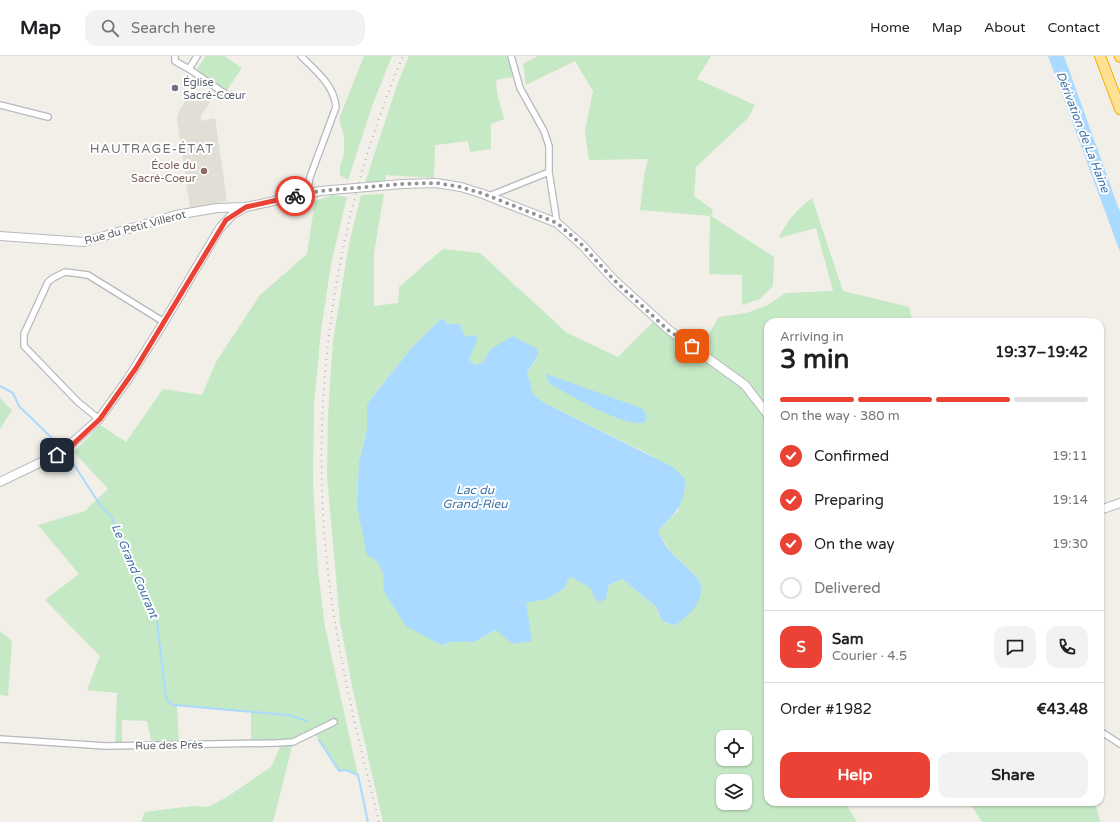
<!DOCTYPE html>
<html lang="en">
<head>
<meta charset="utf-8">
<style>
	:root { --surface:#fff; --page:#f2f2f2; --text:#202124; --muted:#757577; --line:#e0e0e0; --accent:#ea4335 }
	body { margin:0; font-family:"Varela Round",sans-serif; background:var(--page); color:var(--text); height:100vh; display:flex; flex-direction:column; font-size:15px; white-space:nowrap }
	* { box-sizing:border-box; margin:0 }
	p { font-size:13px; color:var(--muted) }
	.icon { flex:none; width:22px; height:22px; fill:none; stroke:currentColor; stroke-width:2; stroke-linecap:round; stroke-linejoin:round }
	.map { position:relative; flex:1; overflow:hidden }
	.details { position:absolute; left:764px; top:262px; width:340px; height:488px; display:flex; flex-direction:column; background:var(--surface); border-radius:12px; box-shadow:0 1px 3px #0004 }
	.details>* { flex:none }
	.fabs { position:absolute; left:716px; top:674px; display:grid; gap:8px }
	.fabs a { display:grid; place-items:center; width:36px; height:36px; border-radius:8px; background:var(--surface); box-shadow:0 1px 3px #0004; font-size:20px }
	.pin { position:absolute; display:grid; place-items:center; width:34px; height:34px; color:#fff; margin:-17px; border-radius:8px; box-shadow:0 2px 6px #0006 }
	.courier { position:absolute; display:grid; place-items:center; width:40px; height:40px; margin:-20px; border:3px solid #ea4335; border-radius:50%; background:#fff; color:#222; box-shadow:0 1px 5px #0007 }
	.headline em { font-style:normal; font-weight:800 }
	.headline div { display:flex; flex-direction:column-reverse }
	.headline { display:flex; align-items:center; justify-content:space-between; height:68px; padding:0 16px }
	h1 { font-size:26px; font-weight:800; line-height:30px }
	.bar { display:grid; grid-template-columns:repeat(4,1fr); gap:6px 4px; align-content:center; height:48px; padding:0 16px }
	.bar i { height:5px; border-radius:3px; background:var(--line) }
	.bar .active { background:var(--accent) }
	.bar p { grid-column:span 4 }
	.line { display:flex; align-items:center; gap:10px; padding:0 16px; border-top:1px solid var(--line) }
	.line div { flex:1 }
	.round { display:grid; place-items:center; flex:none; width:42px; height:42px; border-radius:12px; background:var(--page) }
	ol { padding:0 16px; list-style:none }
	li { display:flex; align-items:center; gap:12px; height:44px }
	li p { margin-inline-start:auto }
	li .icon { padding:4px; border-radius:50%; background:var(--accent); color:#fff; stroke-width:4 }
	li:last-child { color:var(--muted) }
	li i { width:22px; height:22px; border:2px solid var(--line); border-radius:50% }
	.action { display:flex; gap:8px; margin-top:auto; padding:8px 16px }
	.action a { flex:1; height:46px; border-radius:12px; background:var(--accent); color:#fff; font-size:16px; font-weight:800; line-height:46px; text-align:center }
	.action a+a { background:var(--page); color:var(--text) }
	header { display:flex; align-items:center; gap:24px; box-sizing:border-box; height:56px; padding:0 20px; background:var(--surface); border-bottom:1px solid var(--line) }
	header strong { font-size:19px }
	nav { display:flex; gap:22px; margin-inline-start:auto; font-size:14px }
	.search { width:280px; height:36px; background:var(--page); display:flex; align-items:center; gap:10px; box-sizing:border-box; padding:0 14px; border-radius:12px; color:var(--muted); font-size:15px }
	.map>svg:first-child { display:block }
	.education { fill:#e1ded6 }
	.green { fill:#c5e8c5; fill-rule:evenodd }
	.water { fill:#aadaff }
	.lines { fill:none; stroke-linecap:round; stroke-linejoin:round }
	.stream { stroke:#aadaff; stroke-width:2 }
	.street-casing { stroke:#b5b8bc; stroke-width:8 }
	.secondary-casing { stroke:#b6babf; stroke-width:10 }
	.highway-casing { stroke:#f9ab00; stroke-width:12 }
	.street { stroke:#fff; stroke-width:5.5 }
	.secondary { stroke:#fff; stroke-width:8 }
	.highway { stroke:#fde293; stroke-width:10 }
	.rail { stroke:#b6b7b8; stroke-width:2; stroke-dasharray:1 5; stroke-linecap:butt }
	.done { stroke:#929495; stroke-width:4; stroke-dasharray:0 7.2 }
	.route { stroke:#ea4335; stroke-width:5 }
	.worship-dot { fill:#6b7280; stroke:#fff; stroke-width:1.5 }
	.education-dot { fill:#8d6e63; stroke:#fff; stroke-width:1.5 }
	.labels { text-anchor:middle; stroke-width:4; stroke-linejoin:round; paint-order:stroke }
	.worship-label { font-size:11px; fill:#5b616d; stroke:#fff; text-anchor:start }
	.education-label { font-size:11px; fill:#785e54; stroke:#fff; text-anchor:end }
	.street-label { font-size:11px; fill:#5f6368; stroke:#fff }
	.water-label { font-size:12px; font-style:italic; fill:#4174aa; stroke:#fff }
	.quarter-label { font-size:13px; letter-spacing:1px; fill:#70757a; stroke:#fff }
</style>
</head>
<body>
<header>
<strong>Map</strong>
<div class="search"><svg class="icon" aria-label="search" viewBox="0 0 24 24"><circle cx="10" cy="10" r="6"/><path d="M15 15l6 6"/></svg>Search here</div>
<nav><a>Home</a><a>Map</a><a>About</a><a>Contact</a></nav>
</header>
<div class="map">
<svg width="1120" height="766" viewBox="0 0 1120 766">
	<rect width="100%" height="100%" fill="#f1efe8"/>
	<path class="education" d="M 191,35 L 210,46 L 201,60 L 201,65 L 215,62 L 227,145 L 190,152 L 177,64 L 178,57 Z"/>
	<path class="green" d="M 206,0 L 224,0 L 242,12 L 227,34 L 196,14 Z
		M 364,0 L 392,0 L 372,50 L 348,124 L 340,119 L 340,110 L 344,98 L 344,80 L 339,63 Z
		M 409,0 L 507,0 L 513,21 L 496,24 L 497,37 L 504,63 L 491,68 L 491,93 L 470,96 L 468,85 L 435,89 L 434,122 L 386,119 L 385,126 L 365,127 L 398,26 Z
		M 538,0 L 711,0 L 697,23 L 755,49 L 748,62 L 696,111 L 694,140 L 713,154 L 711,160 L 774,201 L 773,230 L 760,243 L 742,249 L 742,219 L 709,218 L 710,160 L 640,154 L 644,120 L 648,103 L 589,104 L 585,75 L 593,35 L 575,5 L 526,29 L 523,8 Z
		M 384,138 L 374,197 L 374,250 L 398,247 L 399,231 L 443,193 L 480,197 L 567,277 L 618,301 L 653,266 L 695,300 L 719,261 L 746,257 L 766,250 L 786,237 L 833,235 L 816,172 L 779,182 C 786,165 798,153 812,142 L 843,235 L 909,251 L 913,266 L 768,266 L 768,746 L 845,746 L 857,766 L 383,766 L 353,635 L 340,566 L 327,420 L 328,359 L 333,285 L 349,188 L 361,139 ZM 442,262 L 464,281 L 469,304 L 476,309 L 482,307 L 491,293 L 538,301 L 527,316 L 533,338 L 543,346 L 653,400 L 679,454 L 658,475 L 670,495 L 699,523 L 675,569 L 665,567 L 658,559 L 658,552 L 622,523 L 609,529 L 606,543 L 596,544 L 590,532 L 570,519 L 564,533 L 547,543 L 526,546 L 497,574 L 474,586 L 452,586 L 441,589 L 383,534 L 384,525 L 381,510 L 375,502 L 357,449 L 359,405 L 367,374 L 367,348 L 413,290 ZM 723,681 L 745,681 L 745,703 L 723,703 ZM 723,725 L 745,725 L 745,747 L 723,747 Z
		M 332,139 L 347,141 L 331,208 L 321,275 L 314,349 L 313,428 L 318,515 L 325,571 L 358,719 L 346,714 L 339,715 L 314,676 L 293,686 L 273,766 L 141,766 L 145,756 L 192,750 L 208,751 L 227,741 L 271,711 L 282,687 L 251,687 L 251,656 L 177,650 L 179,689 L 152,689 L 147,665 L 122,664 L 122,690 L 115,690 L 117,637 L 87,634 L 100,600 L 45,544 L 79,518 L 38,469 L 85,455 L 108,433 L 74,396 L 100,369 L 126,386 L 163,333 L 202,339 L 216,306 L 260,239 L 307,198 L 315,145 Z
		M 0,342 L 12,354 L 0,373 Z
		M 0,575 L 12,585 L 8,640 L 0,639 Z
		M 969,746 L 1095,746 L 1100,766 L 982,766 Z"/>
	<path class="water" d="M 1048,0 L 1064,0 L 1120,156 L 1120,196 Z
		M 442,262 L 448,268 L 460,268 L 465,281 L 471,279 L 478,281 L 469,304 L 476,309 L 482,307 L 491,293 L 513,280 L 537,293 L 538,300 L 527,316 L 533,338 L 543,346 L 673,411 L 685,423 C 686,449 674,458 658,475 C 662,482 665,490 671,496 C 676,502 697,520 699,524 C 707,543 690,560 675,569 C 664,567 658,564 658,552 L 622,523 L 609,529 L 606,543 L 600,546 L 596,544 L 590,532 L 570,520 L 564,533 L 547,543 L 526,547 L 532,585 L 512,588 L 496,574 L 474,586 L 452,586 L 441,589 L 406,570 L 383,534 C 385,520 382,504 367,499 L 357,449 L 359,405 L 367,374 L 367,348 L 413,290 Z
		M 546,318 L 641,352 L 647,360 L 645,366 C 629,374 565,337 549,327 Z"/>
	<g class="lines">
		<path class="stream" d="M 0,330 L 13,337 L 19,350 L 59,389
			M 69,401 L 102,452 L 111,460 L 138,524 L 156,558 L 166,641 L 169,647 L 174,649 L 289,659 L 307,665
			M 319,684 L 339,715 L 346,714 L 358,719 L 368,766"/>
		<defs>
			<path id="street" d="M 175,0 L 175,5 L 178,7 L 189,13 L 227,39
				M 301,0 C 316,15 334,29 336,51 L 310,121 L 307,138
				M 511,0 L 520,32 L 544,75 L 549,90 L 549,116 L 557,167
				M 189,13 L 197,0
				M 0,49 L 48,61
				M 489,140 L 549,116
				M 99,363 L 78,346 L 24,290 L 24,278 L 48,226 L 53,222 L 65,216 L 88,219 L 164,266
				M 1100,675 L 1120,688
				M 0,683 L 106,690 L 277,687 L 293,686 L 334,666"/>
			<path id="secondary" d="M 0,180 L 84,186 L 176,159 L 217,152 L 246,151 L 320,135 L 402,128 L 436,127 L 461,131 L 483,138 L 557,167 L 582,189 L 614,224 L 669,274 L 745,329 L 768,359
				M 0,426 L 62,396 L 99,363 L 128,323 L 164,266 L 220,172 L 232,159 L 244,152
				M 1100,454 L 1120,447"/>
			<path id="highway" d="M 1100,0 L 1120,53
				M 1120,0 L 1120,1"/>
		</defs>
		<use href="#street" class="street-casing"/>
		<use href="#secondary" class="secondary-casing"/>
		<use href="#highway" class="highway-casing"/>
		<use href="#street" class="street"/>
		<use href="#secondary" class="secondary"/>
		<use href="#highway" class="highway"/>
		<path class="rail" d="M 379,766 C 359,686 339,606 329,524 C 307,348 334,162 403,0"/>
	</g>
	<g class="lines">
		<path class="done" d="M 295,140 L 320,135 L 402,128 L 436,127 L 461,131 L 484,138 L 557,167 L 582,189 L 614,224 L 668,274 L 692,290"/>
		<path class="route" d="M 57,399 L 70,391 L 100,363 L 136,312 L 226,164 L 246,151 L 295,140"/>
	</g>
	<circle class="worship-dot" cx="175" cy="32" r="4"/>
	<circle class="education-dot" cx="204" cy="115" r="4"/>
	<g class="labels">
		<g class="worship-label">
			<text x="183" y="30">Église<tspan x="183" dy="13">Sacré-Cœur</tspan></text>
		</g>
		<g class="education-label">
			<text x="196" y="113">École du<tspan x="196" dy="13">Sacré-Coeur</tspan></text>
		</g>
		<g class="street-label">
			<text transform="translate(135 171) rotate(-15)" y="4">Rue du Petit Villerot</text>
			<text transform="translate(169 689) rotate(-1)" y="4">Rue des Prés</text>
		</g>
		<g class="water-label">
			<text transform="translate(1083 76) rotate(69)" y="4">Dérivation de La Haine</text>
			<text x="475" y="438">Lac du<tspan x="475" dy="14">Grand-Rieu</tspan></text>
			<text transform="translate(135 515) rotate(67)" y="4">Le Grand Courant</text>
		</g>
		<g class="quarter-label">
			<text x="152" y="97">HAUTRAGE-ÉTAT</text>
		</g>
	</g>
</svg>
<div class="fabs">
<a><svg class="icon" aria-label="locate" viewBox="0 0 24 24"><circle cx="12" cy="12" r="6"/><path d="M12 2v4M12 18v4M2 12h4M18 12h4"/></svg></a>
<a><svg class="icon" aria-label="layers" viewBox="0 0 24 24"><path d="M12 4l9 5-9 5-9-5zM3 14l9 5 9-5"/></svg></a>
</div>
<div class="pin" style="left:692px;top:290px;background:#ea580c"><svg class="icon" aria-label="bag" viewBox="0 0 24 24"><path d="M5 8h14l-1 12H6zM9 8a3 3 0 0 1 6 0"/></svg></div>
<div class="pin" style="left:57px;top:399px;background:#1f2937"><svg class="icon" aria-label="home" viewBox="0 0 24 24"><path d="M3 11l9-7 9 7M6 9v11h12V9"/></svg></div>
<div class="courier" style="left:295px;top:140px"><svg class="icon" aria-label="bike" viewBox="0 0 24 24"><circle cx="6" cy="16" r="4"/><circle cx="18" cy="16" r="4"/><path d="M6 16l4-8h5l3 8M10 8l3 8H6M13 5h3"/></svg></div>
<section class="details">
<div class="headline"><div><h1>3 min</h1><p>Arriving in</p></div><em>19:37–19:42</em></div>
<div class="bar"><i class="active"></i><i class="active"></i><i class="active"></i><i></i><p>On the way · 380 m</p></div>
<ol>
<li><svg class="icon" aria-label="check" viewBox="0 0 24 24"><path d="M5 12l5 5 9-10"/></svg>Confirmed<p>19:11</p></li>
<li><svg class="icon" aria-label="check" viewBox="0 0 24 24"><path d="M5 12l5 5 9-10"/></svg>Preparing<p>19:14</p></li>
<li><svg class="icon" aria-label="check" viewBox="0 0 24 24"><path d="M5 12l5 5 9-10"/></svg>On the way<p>19:30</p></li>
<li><i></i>Delivered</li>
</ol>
<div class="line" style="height:72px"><b class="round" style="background:var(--accent);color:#fff">S</b><div><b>Sam</b><p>Courier · 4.5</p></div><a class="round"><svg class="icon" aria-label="chat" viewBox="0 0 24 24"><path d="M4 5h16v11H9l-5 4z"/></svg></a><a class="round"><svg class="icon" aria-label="phone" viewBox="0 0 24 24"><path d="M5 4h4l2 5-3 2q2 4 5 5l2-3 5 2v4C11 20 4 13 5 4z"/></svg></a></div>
<div class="line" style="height:52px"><div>Order #1982</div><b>€43.48</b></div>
<div class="action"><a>Help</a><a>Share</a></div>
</section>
</div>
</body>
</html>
